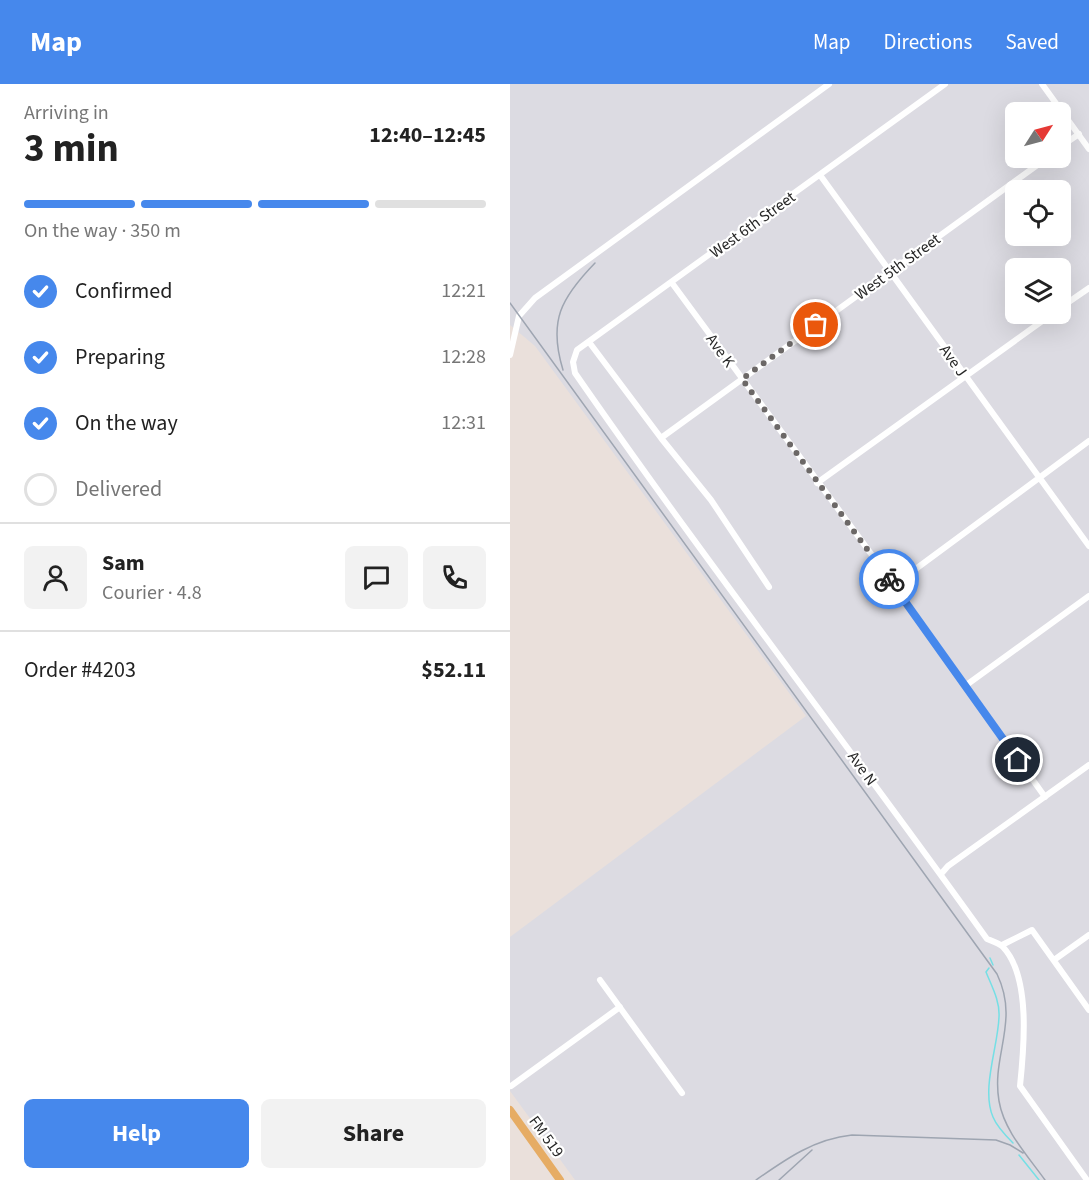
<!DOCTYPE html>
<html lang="en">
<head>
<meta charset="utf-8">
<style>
	:root { --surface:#fff; --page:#f2f2f2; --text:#222; --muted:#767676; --line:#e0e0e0; --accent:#4688ec }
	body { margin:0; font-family:"Source Sans 3",sans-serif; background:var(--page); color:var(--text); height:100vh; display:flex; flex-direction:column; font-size:22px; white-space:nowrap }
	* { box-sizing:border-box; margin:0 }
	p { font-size:20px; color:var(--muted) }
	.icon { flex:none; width:33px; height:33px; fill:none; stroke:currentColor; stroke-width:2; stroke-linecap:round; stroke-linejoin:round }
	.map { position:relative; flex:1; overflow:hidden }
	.drawer { display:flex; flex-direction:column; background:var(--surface); width:510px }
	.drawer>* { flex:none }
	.needle { width:39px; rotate:54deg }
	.controls { position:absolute; left:495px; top:18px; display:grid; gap:12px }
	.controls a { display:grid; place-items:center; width:66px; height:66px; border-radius:9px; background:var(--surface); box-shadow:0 6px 24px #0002; font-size:30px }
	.pin { position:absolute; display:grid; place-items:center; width:51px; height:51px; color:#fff; margin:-26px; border:3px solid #fff; border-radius:50%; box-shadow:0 2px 6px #0007 }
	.courier { position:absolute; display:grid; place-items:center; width:60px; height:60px; margin:-30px; border:4px solid #4688ec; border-radius:50%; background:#fff; color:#222; box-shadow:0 2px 8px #0007 }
	.head em { font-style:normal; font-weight:700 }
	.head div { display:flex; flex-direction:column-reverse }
	.head { display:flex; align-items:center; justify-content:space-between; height:102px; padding:0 24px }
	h1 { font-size:39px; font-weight:700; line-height:45px }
	.bar { display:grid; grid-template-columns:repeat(4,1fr); gap:9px 6px; align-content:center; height:72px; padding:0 24px }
	.bar i { height:8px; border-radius:4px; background:var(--line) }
	.bar .active { background:var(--accent) }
	.bar p { grid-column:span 4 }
	.line { display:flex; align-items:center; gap:15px; padding:0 24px; border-top:2px solid var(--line) }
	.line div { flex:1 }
	.round { display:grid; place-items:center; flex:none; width:63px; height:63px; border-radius:9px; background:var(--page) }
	ol { padding:0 24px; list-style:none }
	li { display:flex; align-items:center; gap:18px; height:66px }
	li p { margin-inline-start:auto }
	li .icon { padding:6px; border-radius:50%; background:var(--accent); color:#fff; stroke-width:4 }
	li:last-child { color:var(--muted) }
	li i { width:33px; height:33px; border:3px solid var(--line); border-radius:50% }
	.primary-button { display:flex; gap:12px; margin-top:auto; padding:12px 24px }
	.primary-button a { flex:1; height:69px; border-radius:9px; background:var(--accent); color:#fff; font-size:24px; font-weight:700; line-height:69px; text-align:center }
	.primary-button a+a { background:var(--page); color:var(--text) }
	header { display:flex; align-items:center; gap:36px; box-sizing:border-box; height:84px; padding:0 30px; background:var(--accent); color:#fff }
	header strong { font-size:28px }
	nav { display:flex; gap:33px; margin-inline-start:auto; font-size:21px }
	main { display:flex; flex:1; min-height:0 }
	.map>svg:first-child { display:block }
	.industrial { fill:#dcdbe2; fill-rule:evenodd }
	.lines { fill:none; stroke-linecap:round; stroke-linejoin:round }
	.stream { stroke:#75dfe5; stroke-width:1.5 }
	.minor { stroke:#fff; stroke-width:6 }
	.major { stroke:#e6ac64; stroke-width:8 }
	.rail { stroke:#9ea5b1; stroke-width:1.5 }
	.done { stroke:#6c6867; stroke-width:6; stroke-dasharray:0 10.8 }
	.route { stroke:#4688ec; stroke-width:8 }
	.labels { text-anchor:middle; stroke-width:4.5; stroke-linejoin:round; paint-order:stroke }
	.street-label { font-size:16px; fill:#282828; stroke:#fff }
</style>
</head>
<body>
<header>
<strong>Map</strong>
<nav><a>Map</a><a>Directions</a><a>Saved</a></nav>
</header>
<main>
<section class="drawer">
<div class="head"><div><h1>3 min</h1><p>Arriving in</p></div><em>12:40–12:45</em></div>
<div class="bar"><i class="active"></i><i class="active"></i><i class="active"></i><i></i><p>On the way · 350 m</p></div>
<ol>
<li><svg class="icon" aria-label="check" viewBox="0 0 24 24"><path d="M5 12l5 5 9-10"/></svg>Confirmed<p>12:21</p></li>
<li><svg class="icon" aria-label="check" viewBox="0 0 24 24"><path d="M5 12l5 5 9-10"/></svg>Preparing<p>12:28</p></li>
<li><svg class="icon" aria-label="check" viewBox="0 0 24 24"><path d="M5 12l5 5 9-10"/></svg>On the way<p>12:31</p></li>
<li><i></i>Delivered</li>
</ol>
<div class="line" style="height:108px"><a class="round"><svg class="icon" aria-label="person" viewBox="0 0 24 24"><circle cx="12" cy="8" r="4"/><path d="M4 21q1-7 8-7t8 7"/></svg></a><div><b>Sam</b><p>Courier · 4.8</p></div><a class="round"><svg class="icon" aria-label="chat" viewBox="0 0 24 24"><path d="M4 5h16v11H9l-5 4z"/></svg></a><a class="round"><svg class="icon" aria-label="phone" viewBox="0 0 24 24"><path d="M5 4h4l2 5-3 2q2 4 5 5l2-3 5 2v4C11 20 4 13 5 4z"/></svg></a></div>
<div class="line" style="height:78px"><div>Order #4203</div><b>$52.11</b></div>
<div class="primary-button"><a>Help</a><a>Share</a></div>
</section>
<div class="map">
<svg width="579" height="1096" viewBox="0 0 579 1096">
	<rect width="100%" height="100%" fill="#eae0db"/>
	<path class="industrial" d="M 0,0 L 579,0 L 579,1096 L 65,1096 L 0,1007 L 0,853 L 296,632 L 25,262 L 0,241 ZM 506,28 L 550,28 L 550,74 L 506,74 ZM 506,106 L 550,106 L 550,152 L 506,152 ZM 506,184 L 550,184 L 550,230 L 506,230 Z"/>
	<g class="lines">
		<path class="stream" d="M 480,874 L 483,881
			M 479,884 L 476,888 C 482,903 490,917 489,933 C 488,963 471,1005 483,1033 C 487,1043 496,1052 503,1059
			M 509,1071 L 529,1096"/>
		<path class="minor" d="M 435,0 L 67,266 L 63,278 L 65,289 C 198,481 341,665 477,855 C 482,857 489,859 493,863 C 521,893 514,964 510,1002 L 577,1096
			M 532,0 L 579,65
			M 550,63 L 569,50
			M 310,91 L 579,462
			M 162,199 L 384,501 L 535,713
			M 550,224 L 579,204
			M 79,258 L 151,354 L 201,416 L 259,503
			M 0,271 L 9,232 L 25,214 L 319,0
			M 151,354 L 537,74
			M 307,399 L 542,230
			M 384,501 L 579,357
			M 455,602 L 579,512
			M 431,790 L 438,782 L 579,681
			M 492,861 L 522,846 L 579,926
			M 544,876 L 579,851
			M 90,896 L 172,1009
			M 1,1002 L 110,923"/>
		<path class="major" d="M 0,1026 L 50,1096"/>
		<path class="rail" d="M 0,219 L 487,890 C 510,938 481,971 489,1017 C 494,1047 518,1072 535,1096
			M 53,286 C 38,237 51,214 85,179
			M 246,1096 C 276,1075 304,1055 342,1051 L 486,1056 L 500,1061 L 513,1069
			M 269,1096 L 302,1066"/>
	</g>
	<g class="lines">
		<path class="done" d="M 306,241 L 232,295 L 379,495"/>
		<path class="route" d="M 379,495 L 508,676"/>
	</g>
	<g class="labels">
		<g class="street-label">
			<text transform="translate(242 140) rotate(-36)" y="6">West 6th Street</text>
			<text transform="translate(387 182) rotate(-36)" y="6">West 5th Street</text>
			<text transform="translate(211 266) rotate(54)" y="6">Ave K</text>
			<text transform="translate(444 276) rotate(54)" y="6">Ave J</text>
			<text transform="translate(353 684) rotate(54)" y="6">Ave N</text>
			<text transform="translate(37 1052) rotate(54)" y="6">FM 519</text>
		</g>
	</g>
</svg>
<div class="controls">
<a><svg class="needle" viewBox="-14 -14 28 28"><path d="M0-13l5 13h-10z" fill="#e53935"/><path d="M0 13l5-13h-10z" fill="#767676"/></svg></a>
<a><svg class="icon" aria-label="locate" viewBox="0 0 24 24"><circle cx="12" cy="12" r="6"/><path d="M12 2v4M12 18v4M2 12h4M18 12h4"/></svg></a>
<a><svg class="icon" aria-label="layers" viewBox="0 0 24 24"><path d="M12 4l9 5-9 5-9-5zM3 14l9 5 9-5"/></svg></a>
</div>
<div class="pin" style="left:306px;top:241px;background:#ea580c"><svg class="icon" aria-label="bag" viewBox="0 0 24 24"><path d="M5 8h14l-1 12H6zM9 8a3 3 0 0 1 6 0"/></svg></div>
<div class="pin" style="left:508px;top:676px;background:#1f2937"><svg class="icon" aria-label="home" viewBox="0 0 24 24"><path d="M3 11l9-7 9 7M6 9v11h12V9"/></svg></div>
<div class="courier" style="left:379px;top:495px"><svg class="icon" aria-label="bike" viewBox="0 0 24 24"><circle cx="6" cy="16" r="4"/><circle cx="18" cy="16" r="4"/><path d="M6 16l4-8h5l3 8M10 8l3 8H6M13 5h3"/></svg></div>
</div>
</main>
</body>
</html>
